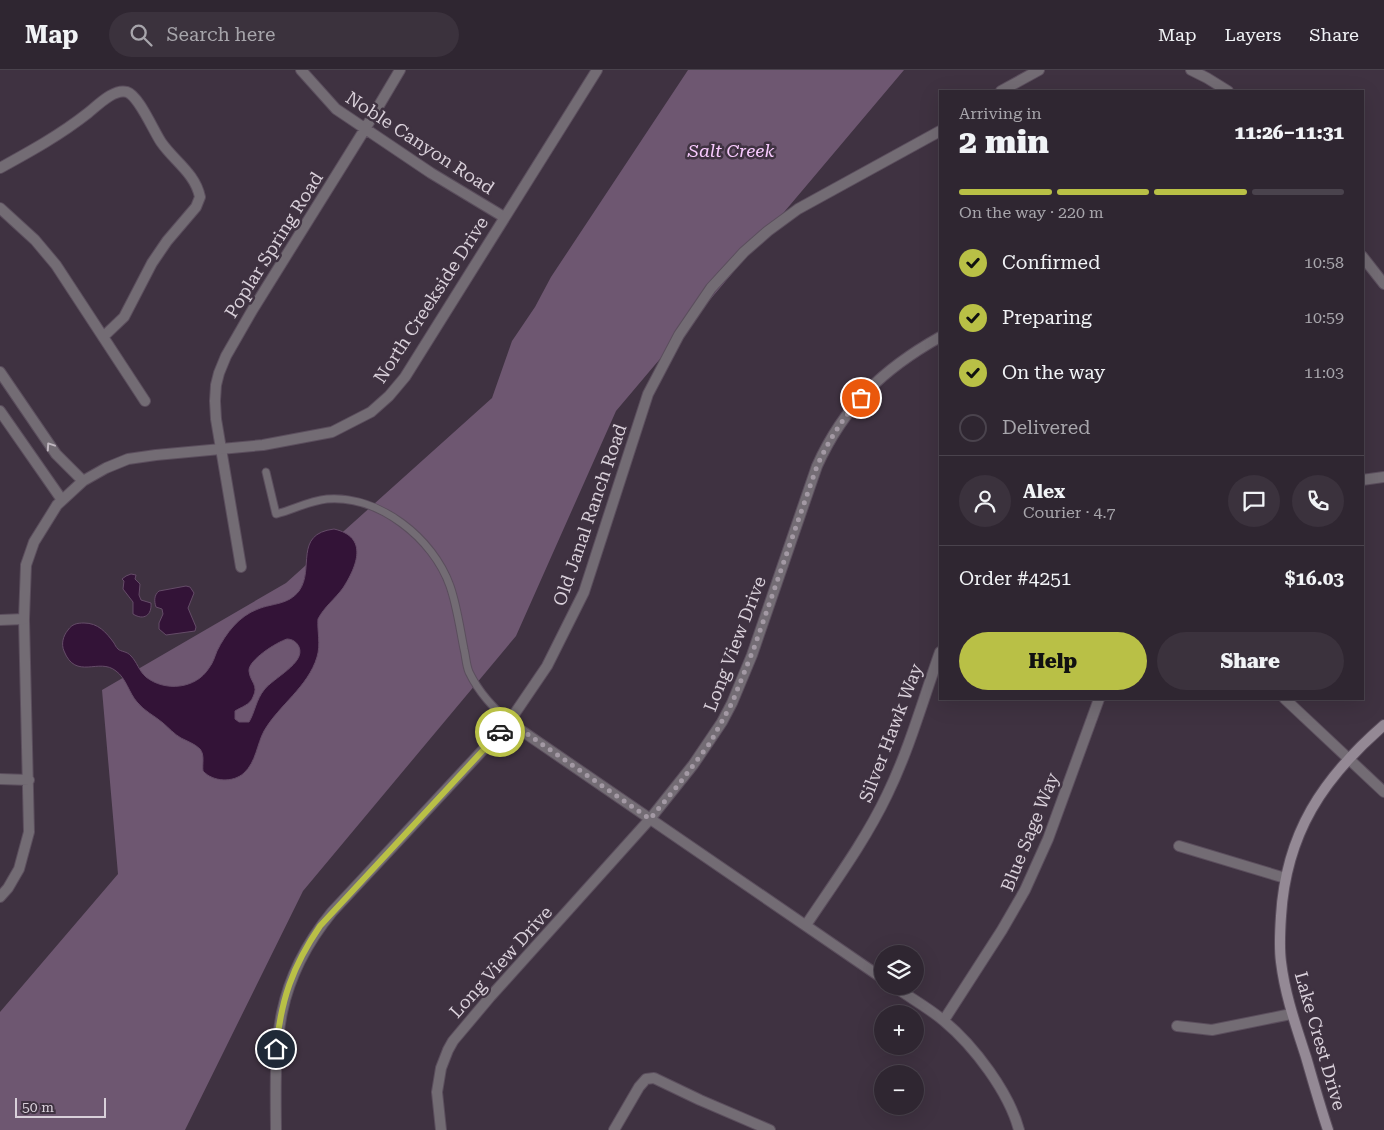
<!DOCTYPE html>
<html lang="en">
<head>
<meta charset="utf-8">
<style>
	:root { --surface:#2f2631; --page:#3b323d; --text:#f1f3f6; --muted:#a7a5ab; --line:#4a434d; --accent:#b9c046 }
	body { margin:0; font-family:"Roboto Serif",serif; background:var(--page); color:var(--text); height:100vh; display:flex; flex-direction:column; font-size:19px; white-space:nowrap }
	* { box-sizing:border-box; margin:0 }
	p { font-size:16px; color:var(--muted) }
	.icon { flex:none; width:28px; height:28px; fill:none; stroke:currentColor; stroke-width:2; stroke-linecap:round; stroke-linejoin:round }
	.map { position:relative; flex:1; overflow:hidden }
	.panel { position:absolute; left:939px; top:20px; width:425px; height:610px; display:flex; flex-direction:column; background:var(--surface); border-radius:0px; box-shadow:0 5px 20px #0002,0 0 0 1px var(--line) }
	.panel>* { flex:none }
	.tools { position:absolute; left:874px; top:875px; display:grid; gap:10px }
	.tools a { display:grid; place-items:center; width:50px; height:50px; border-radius:50%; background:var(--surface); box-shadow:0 5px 20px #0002,0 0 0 1px var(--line); font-size:25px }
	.scale { position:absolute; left:15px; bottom:12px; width:91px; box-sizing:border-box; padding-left:5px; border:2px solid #d9d0da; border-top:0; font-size:14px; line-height:18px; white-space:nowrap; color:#d9d0da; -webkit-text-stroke:4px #3f3241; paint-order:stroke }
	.pin { position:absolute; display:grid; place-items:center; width:42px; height:42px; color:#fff; margin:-21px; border:2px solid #fff; border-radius:50%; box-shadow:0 1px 5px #0007 }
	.courier { position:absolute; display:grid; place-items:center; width:50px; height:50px; margin:-25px; border:4px solid #b9c046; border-radius:50%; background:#fff; color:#222; box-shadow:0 1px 6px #0007 }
	.headline em { font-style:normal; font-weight:800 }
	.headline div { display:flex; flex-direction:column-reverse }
	.headline { display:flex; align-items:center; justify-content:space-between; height:85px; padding:0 20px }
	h1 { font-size:32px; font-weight:800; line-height:38px }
	.bar { display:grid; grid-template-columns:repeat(4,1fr); gap:8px 5px; align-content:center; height:60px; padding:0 20px }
	.bar i { height:6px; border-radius:4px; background:var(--line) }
	.bar .on { background:var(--accent) }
	.bar p { grid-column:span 4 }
	.line { display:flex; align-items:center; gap:12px; padding:0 20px; border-top:1px solid var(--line) }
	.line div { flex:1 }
	.round { display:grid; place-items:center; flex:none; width:52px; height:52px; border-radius:26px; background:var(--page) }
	ol { padding:0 20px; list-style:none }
	li { display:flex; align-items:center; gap:15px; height:55px }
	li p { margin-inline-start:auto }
	li .icon { padding:5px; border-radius:50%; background:var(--accent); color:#111; stroke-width:4 }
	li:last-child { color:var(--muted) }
	li i { width:28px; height:28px; border:2px solid var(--line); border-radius:50% }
	.primary-button { display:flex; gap:10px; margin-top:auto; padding:10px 20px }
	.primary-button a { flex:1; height:58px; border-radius:30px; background:var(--accent); color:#111; font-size:20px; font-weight:800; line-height:58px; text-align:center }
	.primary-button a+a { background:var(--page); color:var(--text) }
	header { display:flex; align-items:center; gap:30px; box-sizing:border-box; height:70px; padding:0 25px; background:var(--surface); border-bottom:1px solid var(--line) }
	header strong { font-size:24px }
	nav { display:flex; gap:28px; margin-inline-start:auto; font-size:18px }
	.search { width:350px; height:45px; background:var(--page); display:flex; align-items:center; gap:12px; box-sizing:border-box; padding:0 18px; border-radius:28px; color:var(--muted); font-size:19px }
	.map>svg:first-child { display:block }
	.green { fill:#6e5771 }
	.water { fill:#331337; stroke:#654c68; fill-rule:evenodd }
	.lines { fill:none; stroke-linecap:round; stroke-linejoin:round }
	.service-casing { stroke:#5b4e5d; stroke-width:9 }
	.minor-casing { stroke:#5b4e5d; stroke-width:12 }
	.tertiary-casing { stroke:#5b4e5d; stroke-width:12 }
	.secondary-casing { stroke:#5b4e5d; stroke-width:12 }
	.service { stroke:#736c74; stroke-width:7 }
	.minor { stroke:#736c74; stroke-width:10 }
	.tertiary { stroke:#736c74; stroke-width:10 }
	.secondary { stroke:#948995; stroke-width:10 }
	.oneway { stroke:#c0b7c0 }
	.done { stroke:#a399a4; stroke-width:5; stroke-dasharray:0 9 }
	.route { stroke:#b9c046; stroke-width:6 }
	.labels { text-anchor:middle; stroke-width:5; stroke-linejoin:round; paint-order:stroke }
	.street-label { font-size:18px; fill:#d9d0da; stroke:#3f3241 }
	.park-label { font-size:18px; font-style:italic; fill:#f9cbff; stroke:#3f3241 }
</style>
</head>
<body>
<header>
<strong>Map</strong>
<div class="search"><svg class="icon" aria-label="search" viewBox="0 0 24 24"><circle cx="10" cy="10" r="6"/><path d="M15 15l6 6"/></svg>Search here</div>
<nav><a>Map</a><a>Layers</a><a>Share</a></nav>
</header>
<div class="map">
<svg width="1384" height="1060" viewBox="0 0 1384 1060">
	<rect width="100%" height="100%" fill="#3f3241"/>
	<path class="green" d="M 688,0 L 904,0 L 616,341 L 516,566 L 303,821 L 185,1060 L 0,1060 L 0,942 L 118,804 L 102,620 L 286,513 L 492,328 L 512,271 L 535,237 L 551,207 Z"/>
	<path class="water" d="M 334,459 C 369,467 357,496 343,518 C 335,529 324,537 318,549 C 317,561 321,574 317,587 C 308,617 279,635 264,661 C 257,674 256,692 244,703 C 233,713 213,712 203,701 C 202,694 205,685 200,679 C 195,674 187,671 181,668 C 174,664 169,658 163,653 C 155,646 144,641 137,632 C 129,623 126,608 116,601 C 99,587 76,611 64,581 C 61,574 63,566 68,560 C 72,554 77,553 84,553 C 98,553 106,562 114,573 C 115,575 116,577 118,579 C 121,582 127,581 131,586 C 137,592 139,601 146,607 C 165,622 196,619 209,598 C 213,593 215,586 217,581 C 226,563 239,546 258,539 C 273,533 288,535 299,521 C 315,499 293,464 334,459 ZM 287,569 C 292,569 297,572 299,577 C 306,593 273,608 264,620 C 256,630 255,642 249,652 L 239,652 L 235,649 L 235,641 C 241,637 250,635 253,627 C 259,615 250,612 249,601 C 248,590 277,572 287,569 Z
		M 131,504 L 136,505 L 135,509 L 140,514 L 139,525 L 141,530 L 151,533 C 152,545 144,551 133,544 L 133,532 L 123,519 L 124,511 L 122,509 L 126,506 Z
		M 186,516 L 190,517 L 194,523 L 188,538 L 196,557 L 195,561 L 166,565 L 159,559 L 159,553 L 163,544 L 162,539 L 156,537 C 154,531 154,525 159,521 Z"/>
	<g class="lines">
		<defs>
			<path id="service" d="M 266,402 L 276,444 C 293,440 308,431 327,429 C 379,425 433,468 450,516 C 457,536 460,559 464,579 C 466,587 466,595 469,602 C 479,623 493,637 509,652"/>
			<path id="minor" d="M 301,0 L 336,39 L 431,103 L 504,147
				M 0,98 C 31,81 60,65 88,43 C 97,36 114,18 127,22 C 139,26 153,60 161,72 C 174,91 195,103 200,127 L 196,137 L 167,171 L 152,193 L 124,247 L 103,267
				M 0,138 L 35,170 L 56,195 L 145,331
				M 1362,410 L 1384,407
				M 241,497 L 216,349 L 215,331 L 216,315 L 219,303 L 226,286 L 253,239 L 365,59 L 400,0
				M 1285,629 L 1384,722
				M 509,652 L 882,908
				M 0,709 L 29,710
				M 1179,776 L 1285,808
				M 0,827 L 8,818 L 19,799 L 29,762 L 24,549
				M 806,855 C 834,813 865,771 887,725 C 909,680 923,630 940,582
				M 894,916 C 910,928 929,938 944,951 C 974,976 1009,1022 1019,1060
				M 944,950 L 1002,860 L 1025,820 L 1048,769 L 1099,629
				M 1177,956 L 1212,960 L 1291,944
				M 441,1060 L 437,1022 L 441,998 L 448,980 L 453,971 L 490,927 L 650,749 L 693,695 L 722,652 L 732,633 L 752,585 L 817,396 C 844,336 883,299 940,267
				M 614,1060 L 639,1017 L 646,1009 L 654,1008 L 700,1030 L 770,1060"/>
			<path id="tertiary" d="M 1191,0 L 1207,8 L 1228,21
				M 1001,21 L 1039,0
				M 1362,186 L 1384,214
				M 0,302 L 56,384 L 83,411
				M 0,341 L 62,430
				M 0,550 L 24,549 L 26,495 L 34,472 L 57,435 L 83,411 L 106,398 L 128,389 L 156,385 L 263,375 L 332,362 L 371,342 L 389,326 L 405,307 L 597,0
				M 276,1060 C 275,972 273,914 332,842 L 509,652 L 547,596 L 584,522 L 648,324 L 679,265 L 711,218 L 744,182 L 768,161 L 798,139 L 940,61"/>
			<path id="secondary" d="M 1328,1060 C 1320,1036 1313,1011 1306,987 C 1296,956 1285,925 1281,892 C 1279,877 1280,861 1281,846 C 1286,763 1323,708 1384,655"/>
		</defs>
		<use href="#service" class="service-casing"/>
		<use href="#minor" class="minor-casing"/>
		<use href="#tertiary" class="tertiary-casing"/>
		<use href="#secondary" class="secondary-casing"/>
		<use href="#service" class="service"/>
		<use href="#minor" class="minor"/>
		<use href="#tertiary" class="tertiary"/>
		<use href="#secondary" class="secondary"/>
	</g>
	<defs><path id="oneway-chevron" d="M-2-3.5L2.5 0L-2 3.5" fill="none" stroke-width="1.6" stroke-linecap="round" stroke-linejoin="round" transform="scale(1.25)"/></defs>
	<use class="oneway" href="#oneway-chevron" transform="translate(50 376) rotate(-124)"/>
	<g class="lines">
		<path class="done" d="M 500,662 L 510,652 L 650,749 L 679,714 L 710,673 L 732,633 L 754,578 L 817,396 C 829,370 842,349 861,328"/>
		<path class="route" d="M 276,979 C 281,930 292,897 320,856 L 500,662"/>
	</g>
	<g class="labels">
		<g class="street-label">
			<text transform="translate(420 73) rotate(33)" y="6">Noble Canyon Road</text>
			<text transform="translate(274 175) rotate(-58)" y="6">Poplar Spring Road</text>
			<text transform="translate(431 230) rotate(-57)" y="6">North Creekside Drive</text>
			<text transform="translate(590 445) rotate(-71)" y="6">Old Janal Ranch Road</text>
			<text transform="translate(735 574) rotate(-69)" y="6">Long View Drive</text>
			<text transform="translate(891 663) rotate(-69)" y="6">Silver Hawk Way</text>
			<text transform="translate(1030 762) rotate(-68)" y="6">Blue Sage Way</text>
			<text transform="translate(501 892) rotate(-48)" y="6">Long View Drive</text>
			<text transform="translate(1320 971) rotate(74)" y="6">Lake Crest Drive</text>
		</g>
		<g class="park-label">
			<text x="731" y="87">Salt Creek</text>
		</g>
	</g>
</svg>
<div class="tools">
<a><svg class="icon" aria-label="layers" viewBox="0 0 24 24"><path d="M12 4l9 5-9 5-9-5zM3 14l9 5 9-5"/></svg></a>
<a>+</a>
<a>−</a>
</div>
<div class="scale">50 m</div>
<div class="pin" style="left:861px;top:328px;background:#ea580c"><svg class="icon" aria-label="bag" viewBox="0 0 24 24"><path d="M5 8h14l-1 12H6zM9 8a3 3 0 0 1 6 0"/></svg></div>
<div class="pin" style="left:276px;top:979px;background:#1f2937"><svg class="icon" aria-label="home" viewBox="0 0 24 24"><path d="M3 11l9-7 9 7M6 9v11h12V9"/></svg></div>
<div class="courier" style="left:500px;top:662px"><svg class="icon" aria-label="car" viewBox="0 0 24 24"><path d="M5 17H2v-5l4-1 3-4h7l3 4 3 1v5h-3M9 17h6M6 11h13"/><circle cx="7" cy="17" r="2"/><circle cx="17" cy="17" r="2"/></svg></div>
<section class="panel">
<div class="headline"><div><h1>2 min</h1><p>Arriving in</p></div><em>11:26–11:31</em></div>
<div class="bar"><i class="on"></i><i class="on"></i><i class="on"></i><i></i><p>On the way · 220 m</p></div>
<ol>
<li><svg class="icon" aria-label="check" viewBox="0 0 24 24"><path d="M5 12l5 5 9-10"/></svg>Confirmed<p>10:58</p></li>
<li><svg class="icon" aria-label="check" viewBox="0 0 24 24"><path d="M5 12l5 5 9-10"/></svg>Preparing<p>10:59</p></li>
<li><svg class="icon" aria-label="check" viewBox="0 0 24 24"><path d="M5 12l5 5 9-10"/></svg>On the way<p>11:03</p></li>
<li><i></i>Delivered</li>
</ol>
<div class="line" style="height:90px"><a class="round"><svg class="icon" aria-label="person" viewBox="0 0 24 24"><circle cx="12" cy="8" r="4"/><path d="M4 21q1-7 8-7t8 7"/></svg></a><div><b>Alex</b><p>Courier · 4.7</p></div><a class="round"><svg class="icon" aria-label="chat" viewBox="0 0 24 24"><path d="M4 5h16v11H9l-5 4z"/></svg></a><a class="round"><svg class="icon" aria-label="phone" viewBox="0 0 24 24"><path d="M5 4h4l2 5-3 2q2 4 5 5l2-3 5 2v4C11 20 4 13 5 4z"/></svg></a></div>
<div class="line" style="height:65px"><div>Order #4251</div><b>$16.03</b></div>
<div class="primary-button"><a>Help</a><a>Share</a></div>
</section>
</div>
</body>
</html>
